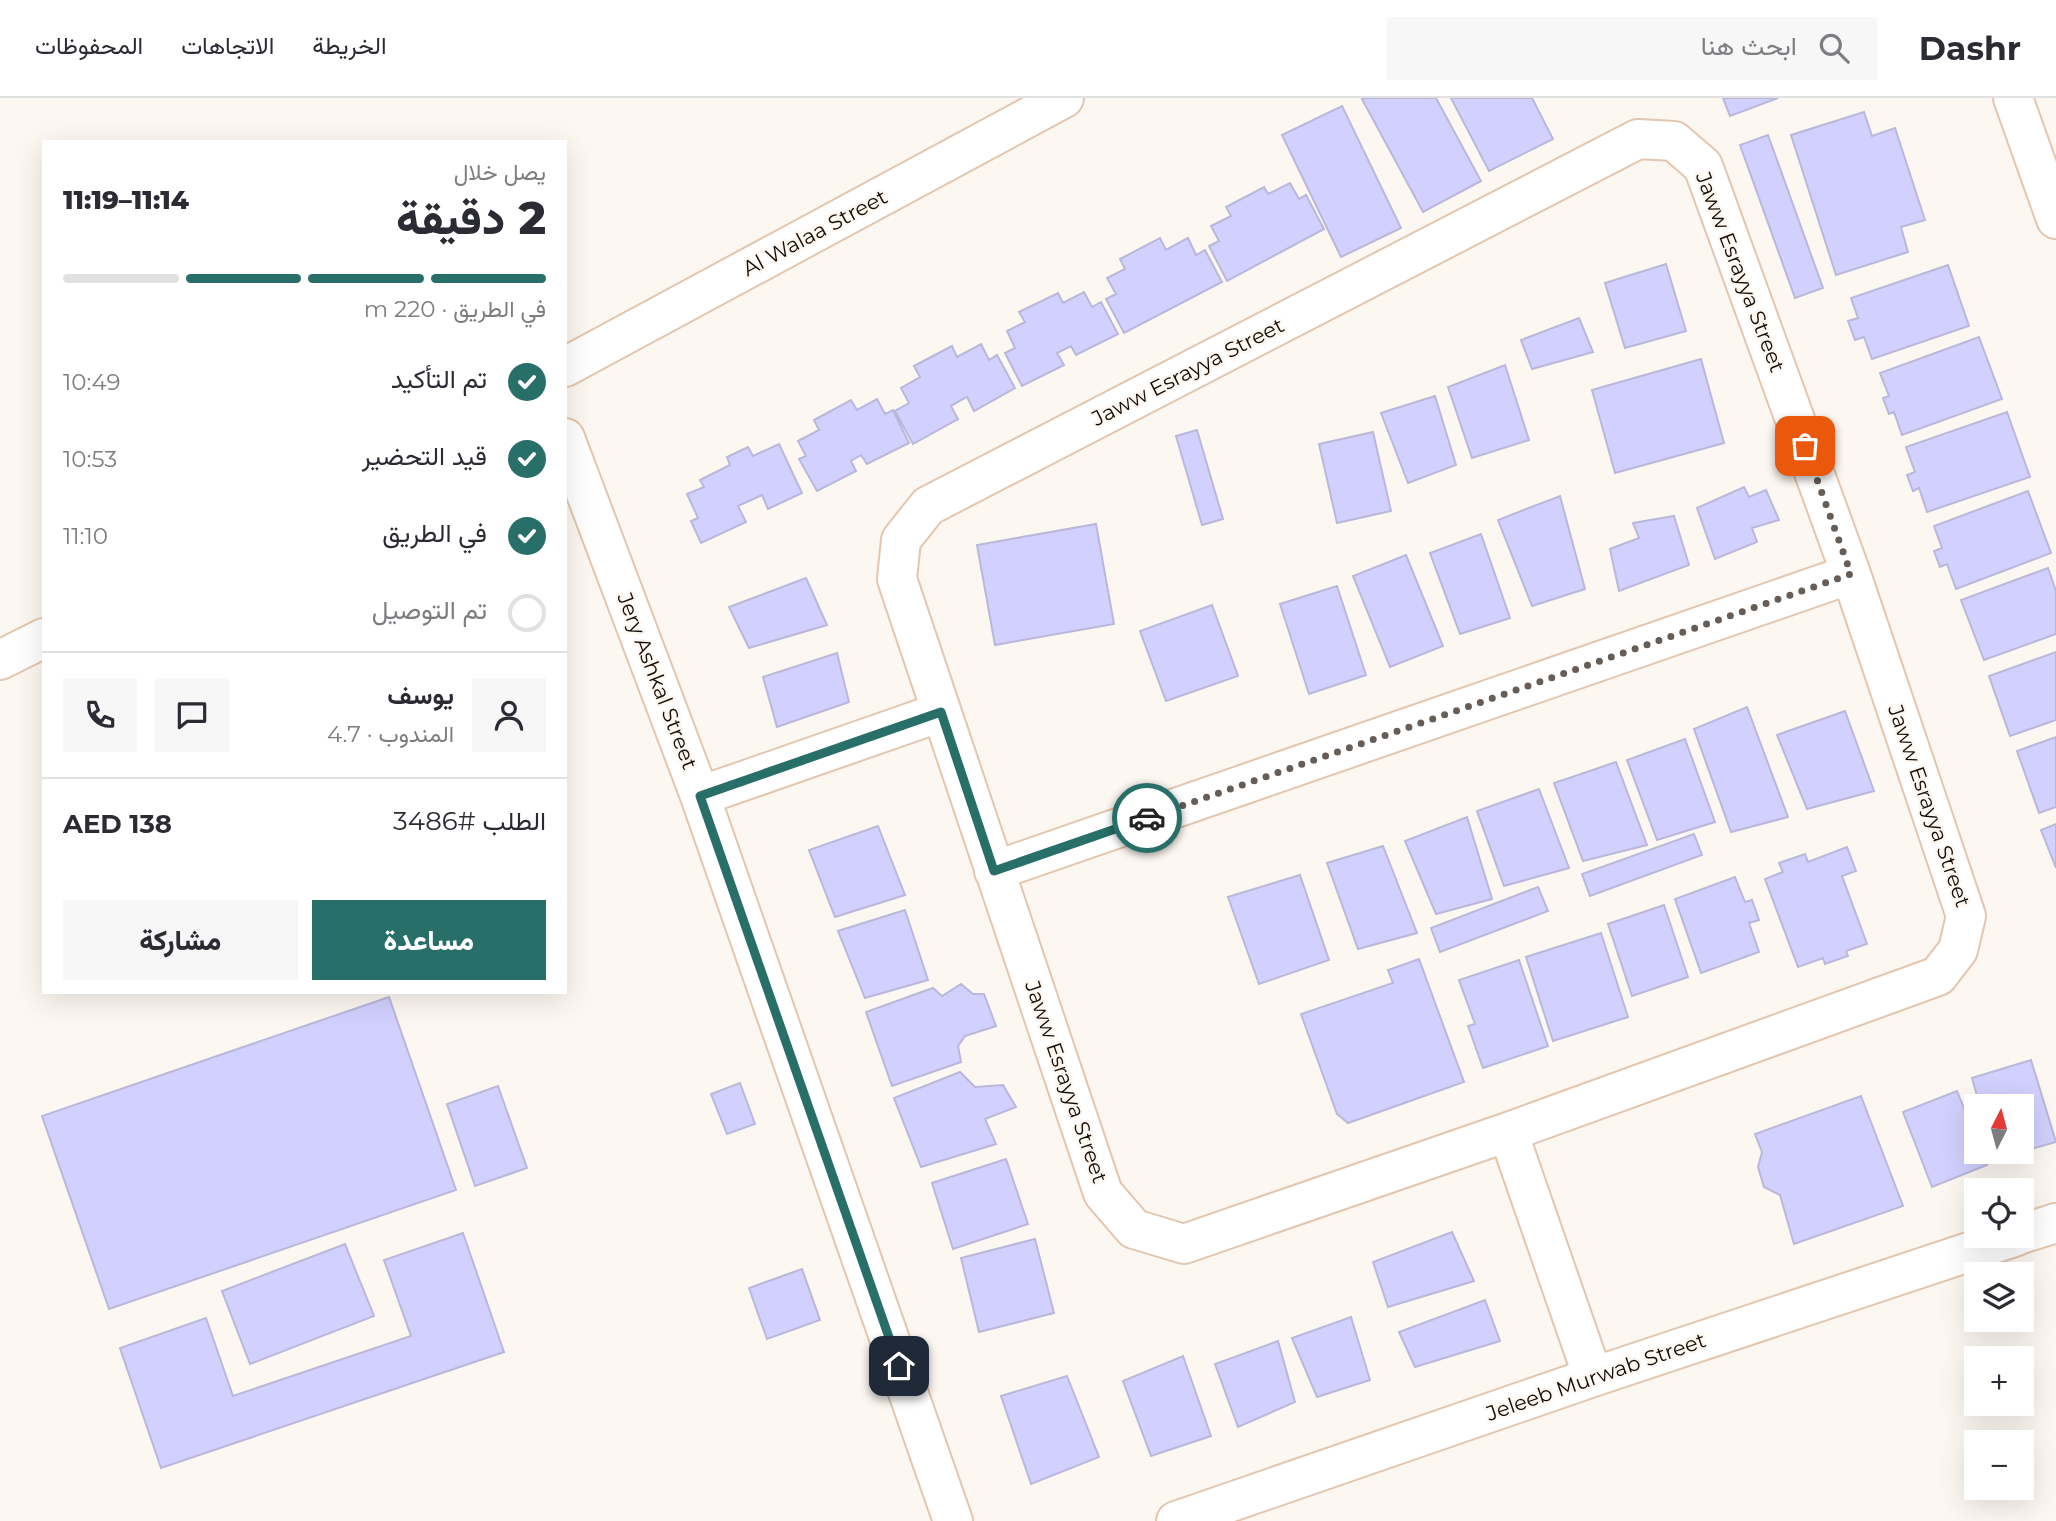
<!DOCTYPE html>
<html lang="ar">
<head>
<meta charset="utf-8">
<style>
	:root { --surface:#fff; --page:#f7f7f7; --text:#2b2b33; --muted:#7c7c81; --line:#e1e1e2; --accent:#276f68 }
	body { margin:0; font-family:Montserrat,Vazirmatn,sans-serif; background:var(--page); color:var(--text); direction:rtl; height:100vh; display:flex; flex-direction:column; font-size:26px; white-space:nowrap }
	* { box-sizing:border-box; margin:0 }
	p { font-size:23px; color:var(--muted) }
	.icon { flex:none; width:38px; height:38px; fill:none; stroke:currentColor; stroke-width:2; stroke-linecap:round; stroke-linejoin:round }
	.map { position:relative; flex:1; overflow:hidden; direction:ltr }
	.drawer { position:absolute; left:42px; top:42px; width:525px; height:854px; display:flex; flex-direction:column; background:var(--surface); border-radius:0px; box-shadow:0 7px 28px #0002; direction:rtl }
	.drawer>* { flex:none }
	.needle { width:46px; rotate:6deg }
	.fabs { position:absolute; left:1964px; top:996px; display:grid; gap:14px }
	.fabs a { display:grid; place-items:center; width:70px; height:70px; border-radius:0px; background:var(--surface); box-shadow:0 7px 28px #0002; font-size:35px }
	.pin { position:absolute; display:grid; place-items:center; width:60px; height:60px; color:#fff; margin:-30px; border-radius:14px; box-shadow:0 4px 10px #0006 }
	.courier { position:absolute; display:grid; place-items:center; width:70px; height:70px; margin:-35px; border:5px solid #276f68; border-radius:50%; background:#fff; color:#222; box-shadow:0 2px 9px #0007 }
	.summary em { font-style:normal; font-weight:800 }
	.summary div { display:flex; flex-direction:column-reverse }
	.summary { display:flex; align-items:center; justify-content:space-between; height:119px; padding:0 21px }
	h1 { font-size:46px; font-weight:800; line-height:52px }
	.bar { display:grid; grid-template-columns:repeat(4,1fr); gap:10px 7px; align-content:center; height:84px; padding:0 21px }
	.bar i { height:9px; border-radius:5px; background:var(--line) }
	.bar .on { background:var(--accent) }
	.bar p { grid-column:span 4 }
	.line { display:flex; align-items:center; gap:18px; padding:0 21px; border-top:2px solid var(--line) }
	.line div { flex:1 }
	.round { display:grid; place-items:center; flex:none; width:74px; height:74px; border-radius:0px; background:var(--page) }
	ol { padding:0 21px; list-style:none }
	li { display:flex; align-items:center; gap:21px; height:77px }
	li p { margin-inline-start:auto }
	li .icon { padding:7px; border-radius:50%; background:var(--accent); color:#fff; stroke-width:4 }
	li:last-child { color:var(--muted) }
	li i { width:38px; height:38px; border:4px solid var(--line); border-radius:50% }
	.primary-button { display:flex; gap:14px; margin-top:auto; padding:14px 21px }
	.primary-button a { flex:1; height:80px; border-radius:0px; background:var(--accent); color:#fff; font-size:28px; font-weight:800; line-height:80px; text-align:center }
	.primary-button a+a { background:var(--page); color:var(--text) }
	header { display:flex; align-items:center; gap:42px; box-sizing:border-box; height:98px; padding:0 35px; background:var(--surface); border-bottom:2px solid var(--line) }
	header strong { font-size:33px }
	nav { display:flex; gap:38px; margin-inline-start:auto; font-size:24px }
	.search { width:490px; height:63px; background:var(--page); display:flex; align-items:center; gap:18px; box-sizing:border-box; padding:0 24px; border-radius:0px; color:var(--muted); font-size:26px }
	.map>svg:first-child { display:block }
	.building { fill:#d2d0fe; stroke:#b9b8da; stroke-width:2 }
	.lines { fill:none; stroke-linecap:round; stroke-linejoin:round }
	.minor-casing { stroke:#e4c6ae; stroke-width:42 }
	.minor { stroke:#fff; stroke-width:38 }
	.done { stroke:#665d57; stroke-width:7; stroke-dasharray:0 12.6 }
	.route { stroke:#276f68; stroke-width:9 }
	.labels { text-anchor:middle; stroke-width:5; stroke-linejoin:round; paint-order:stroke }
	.street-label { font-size:21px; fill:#140a03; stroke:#fdf7f2 }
</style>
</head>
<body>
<header>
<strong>Dashr</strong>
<div class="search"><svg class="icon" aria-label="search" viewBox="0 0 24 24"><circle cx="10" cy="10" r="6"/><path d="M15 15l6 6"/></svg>ابحث هنا</div>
<nav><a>الخريطة</a><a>الاتجاهات</a><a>المحفوظات</a></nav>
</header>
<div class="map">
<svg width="2056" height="1423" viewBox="0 0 2056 1423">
	<rect width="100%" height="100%" fill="#fdf7f2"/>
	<path class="building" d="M 1365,0 L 1436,0 L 1481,83 L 1423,114 L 1362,1 Z
		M 1451,0 L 1532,0 L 1553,41 L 1489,73 Z
		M 1723,0 L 1778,0 L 1730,18 Z
		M 1342,8 L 1401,130 L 1341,159 L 1282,37 Z
		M 1864,14 L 1872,38 L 1895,30 L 1925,122 L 1901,129 L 1908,154 L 1836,177 L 1791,37 Z
		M 1768,37 L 1823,190 L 1795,200 L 1740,47 Z
		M 1290,85 L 1299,101 L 1306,97 L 1324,131 L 1227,183 L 1209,148 L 1219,143 L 1211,128 L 1231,118 L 1226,109 L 1264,89 L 1268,96 Z
		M 1160,140 L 1166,152 L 1188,140 L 1196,157 L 1205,152 L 1222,184 L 1124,235 L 1106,201 L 1116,196 L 1107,180 L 1125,171 L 1120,161 Z
		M 1666,166 L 1686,233 L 1625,250 L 1605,185 Z
		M 1948,167 L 1969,228 L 1872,261 L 1864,239 L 1855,242 L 1848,223 L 1858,220 L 1851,200 Z
		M 1084,194 L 1092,209 L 1101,204 L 1118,236 L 1076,257 L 1071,248 L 1057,255 L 1064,267 L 1022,288 L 1005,255 L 1015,250 L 1007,233 L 1025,224 L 1019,214 L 1058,195 L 1063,205 Z
		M 1579,220 L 1593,254 L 1532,271 L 1521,242 Z
		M 1979,239 L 2002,301 L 1902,337 L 1894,314 L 1889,316 L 1883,300 L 1889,298 L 1880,275 Z
		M 981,246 L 989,262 L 997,257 L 1015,290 L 974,313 L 967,299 L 951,308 L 958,321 L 913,346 L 895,313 L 909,305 L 901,290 L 920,279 L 914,268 L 952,248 L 957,259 Z
		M 1701,261 L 1724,345 L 1615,375 L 1592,292 Z
		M 1505,267 L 1529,342 L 1472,360 L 1448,289 Z
		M 1435,298 L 1456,367 L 1408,385 L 1381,315 Z
		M 877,301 L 885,316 L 893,312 L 909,345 L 867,366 L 861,357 L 851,363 L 856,373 L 817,393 L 799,361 L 806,358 L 798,343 L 819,332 L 814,322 L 851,302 L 857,312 Z
		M 2007,314 L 2030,379 L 1927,414 L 1919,390 L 1913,393 L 1907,377 L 1915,374 L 1906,349 Z
		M 1197,332 L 1223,421 L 1202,427 L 1176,338 Z
		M 1373,334 L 1391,413 L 1337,425 L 1319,346 Z
		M 779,346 L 802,395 L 768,411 L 762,397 L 738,408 L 746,424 L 701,445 L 691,423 L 698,420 L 687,396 L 704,389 L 700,382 L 730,367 L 727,359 L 748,349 L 753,358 Z
		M 1744,389 L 1749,399 L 1766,392 L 1779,422 L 1752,430 L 1757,444 L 1715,461 L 1697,410 Z
		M 2028,393 L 2051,455 L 1956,491 L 1947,466 L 1940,469 L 1934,453 L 1942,450 L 1934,428 Z
		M 1560,398 L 1585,491 L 1532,508 L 1498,422 Z
		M 1674,418 L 1689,467 L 1619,493 L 1610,451 L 1639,440 L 1633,425 Z
		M 1096,426 L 1114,526 L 995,547 L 977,447 Z
		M 1481,436 L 1510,520 L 1460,536 L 1430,455 Z
		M 1406,457 L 1443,548 L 1390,569 L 1353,478 Z
		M 2048,470 L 2056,493 L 2056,536 L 1984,562 L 1961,502 Z
		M 806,480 L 827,527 L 749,550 L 729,509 Z
		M 1337,488 L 1366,577 L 1309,596 L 1280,506 Z
		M 1212,507 L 1238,578 L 1166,603 L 1140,533 Z
		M 2056,554 L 2056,622 L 2010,638 L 1989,578 Z
		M 837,555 L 849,604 L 777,629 L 763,579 Z
		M 1747,609 L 1788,719 L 1731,734 L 1694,631 Z
		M 1845,613 L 1874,693 L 1807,711 L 1777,637 Z
		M 2056,639 L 2056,709 L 2039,715 L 2017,653 Z
		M 1685,641 L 1715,724 L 1657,742 L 1627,662 Z
		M 1616,664 L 1647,747 L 1583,763 L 1554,685 Z
		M 1539,691 L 1569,770 L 1504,788 L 1477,713 Z
		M 1467,719 L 1492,801 L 1436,816 L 1405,743 Z
		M 2056,726 L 2056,770 L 2041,732 Z
		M 878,728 L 905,797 L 835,819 L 809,752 Z
		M 1694,736 L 1702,757 L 1590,798 L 1582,776 Z
		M 1383,748 L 1417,835 L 1358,851 L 1327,765 Z
		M 1847,749 L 1856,773 L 1842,778 L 1867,846 L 1846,853 L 1848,858 L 1825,866 L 1823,860 L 1798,869 L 1765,781 L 1783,774 L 1779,765 L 1805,756 L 1808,764 Z
		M 1300,777 L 1329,862 L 1259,886 L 1228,799 Z
		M 1735,779 L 1745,804 L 1752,802 L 1759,822 L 1749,825 L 1759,854 L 1701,875 L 1675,801 Z
		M 1538,789 L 1548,813 L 1440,854 L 1431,830 Z
		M 1664,807 L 1688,879 L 1632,898 L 1608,826 Z
		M 905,812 L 928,882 L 865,900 L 838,833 Z
		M 1601,835 L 1628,919 L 1553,943 L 1526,859 Z
		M 1419,861 L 1464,984 L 1348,1025 L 1337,1016 L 1301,916 L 1393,885 L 1388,872 Z
		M 1519,862 L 1548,948 L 1483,970 L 1468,928 L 1475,926 L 1459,882 Z
		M 961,886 L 973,896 L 984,896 L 996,928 L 965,938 L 958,948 L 961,964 L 892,988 L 866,914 L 933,890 L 942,898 Z
		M 389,899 L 456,1092 L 109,1211 L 42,1018 Z
		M 2031,962 L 2056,1044 L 1996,1061 L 1994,1054 L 2021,1054 L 2021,1008 L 1980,1008 L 1972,980 Z
		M 960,974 L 975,989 L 1003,987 L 1016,1009 L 985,1021 L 996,1046 L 921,1069 L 894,1000 Z
		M 740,985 L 755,1026 L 727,1036 L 711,996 Z
		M 498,988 L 527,1070 L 475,1088 L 447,1006 Z
		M 1957,993 L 1976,1040 L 1976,1054 L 1981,1054 L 1987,1067 L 1932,1089 L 1903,1014 Z
		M 1861,998 L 1903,1108 L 1794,1146 L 1780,1097 L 1764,1089 L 1758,1069 L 1762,1054 L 1755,1036 Z
		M 1006,1061 L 1028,1126 L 953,1151 L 932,1085 Z
		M 1452,1134 L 1474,1183 L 1388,1209 L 1373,1164 Z
		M 463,1135 L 504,1254 L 161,1370 L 120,1250 L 206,1220 L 233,1298 L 411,1238 L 384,1162 Z
		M 1035,1141 L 1054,1215 L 979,1234 L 961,1160 Z
		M 345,1146 L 374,1218 L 250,1266 L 222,1193 Z
		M 802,1171 L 820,1222 L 767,1241 L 749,1190 Z
		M 1485,1202 L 1500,1243 L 1415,1269 L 1399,1234 Z
		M 1351,1219 L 1370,1282 L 1317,1299 L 1292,1240 Z
		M 1278,1243 L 1295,1304 L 1238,1329 L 1215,1266 Z
		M 1183,1258 L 1211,1338 L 1151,1358 L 1123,1283 Z
		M 1067,1278 L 1099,1359 L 1031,1386 L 1001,1298 Z"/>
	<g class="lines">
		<defs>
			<path id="minor" d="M 2013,0 L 2056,121
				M 1638,41 L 1674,43 L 1703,68 L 1851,476 L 1966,818 L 1958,852 L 1938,878 L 1508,1034 L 1184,1146 L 1134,1131 L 1103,1095 L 897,481 L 901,442 L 928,408 Z
				M 565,269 L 1064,0
				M 565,340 L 700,698 L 953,1423
				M 0,562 L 44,540
				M 700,698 L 941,614
				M 994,773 L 1851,476
				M 1508,1034 L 1593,1279
				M 2021,1136 L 2056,1125
				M 1176,1423 L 1593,1279 L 2017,1138"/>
		</defs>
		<use href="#minor" class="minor-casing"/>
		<use href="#minor" class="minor"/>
	</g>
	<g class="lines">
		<path class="done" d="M 1147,720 L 1851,476 L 1805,348"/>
		<path class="route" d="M 899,1268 L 700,698 L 941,614 L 994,773 L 1147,720"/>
	</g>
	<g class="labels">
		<g class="street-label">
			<text transform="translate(815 135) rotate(-28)" y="7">Al Walaa Street</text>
			<text transform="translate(1740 174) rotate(69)" y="7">Jaww Esrayya Street</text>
			<text transform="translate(1188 274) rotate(-27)" y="7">Jaww Esrayya Street</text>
			<text transform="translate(657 583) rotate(69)" y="7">Jery Ashkal Street</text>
			<text transform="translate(1929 708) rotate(71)" y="7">Jaww Esrayya Street</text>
			<text transform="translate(1066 984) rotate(71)" y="7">Jaww Esrayya Street</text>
			<text transform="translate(1596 1279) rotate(-19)" y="7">Jeleeb Murwab Street</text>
		</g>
	</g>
</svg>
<div class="fabs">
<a><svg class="needle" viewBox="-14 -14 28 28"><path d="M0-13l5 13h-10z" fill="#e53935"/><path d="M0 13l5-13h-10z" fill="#7c7c81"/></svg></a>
<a><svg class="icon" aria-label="locate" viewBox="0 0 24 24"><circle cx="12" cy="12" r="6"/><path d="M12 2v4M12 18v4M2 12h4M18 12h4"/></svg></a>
<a><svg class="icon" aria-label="layers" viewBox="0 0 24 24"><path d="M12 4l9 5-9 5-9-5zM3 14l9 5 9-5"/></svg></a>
<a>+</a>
<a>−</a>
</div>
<div class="pin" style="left:1805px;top:348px;background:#ea580c"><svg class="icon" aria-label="bag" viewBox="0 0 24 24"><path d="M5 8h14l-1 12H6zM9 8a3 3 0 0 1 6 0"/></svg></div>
<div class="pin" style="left:899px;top:1268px;background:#1f2937"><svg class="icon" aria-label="home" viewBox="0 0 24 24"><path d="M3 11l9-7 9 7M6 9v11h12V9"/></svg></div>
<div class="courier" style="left:1147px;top:720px"><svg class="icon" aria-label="car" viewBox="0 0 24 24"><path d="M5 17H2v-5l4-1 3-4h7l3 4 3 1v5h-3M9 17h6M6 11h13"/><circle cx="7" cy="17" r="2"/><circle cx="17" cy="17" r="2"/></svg></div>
<section class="drawer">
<div class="summary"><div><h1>2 دقيقة</h1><p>يصل خلال</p></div><em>11:14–11:19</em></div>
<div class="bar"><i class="on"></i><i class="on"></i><i class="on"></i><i></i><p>في الطريق · 220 m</p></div>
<ol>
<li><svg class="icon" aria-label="check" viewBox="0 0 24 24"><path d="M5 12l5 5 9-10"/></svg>تم التأكيد<p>10:49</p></li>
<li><svg class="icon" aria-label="check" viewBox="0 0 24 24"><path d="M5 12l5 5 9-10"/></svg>قيد التحضير<p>10:53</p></li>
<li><svg class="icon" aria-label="check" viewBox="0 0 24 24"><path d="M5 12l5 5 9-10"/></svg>في الطريق<p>11:10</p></li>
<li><i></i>تم التوصيل</li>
</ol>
<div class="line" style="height:126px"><a class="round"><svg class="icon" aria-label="person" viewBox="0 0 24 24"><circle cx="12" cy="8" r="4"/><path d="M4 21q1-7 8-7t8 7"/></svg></a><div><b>يوسف</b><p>المندوب · 4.7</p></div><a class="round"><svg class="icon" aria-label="chat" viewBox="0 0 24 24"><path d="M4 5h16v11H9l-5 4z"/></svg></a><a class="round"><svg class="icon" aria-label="phone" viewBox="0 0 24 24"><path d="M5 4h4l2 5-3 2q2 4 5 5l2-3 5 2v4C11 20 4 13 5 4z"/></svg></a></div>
<div class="line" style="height:91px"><div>الطلب #3486</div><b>AED 138</b></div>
<div class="primary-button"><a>مساعدة</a><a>مشاركة</a></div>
</section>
</div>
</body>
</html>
